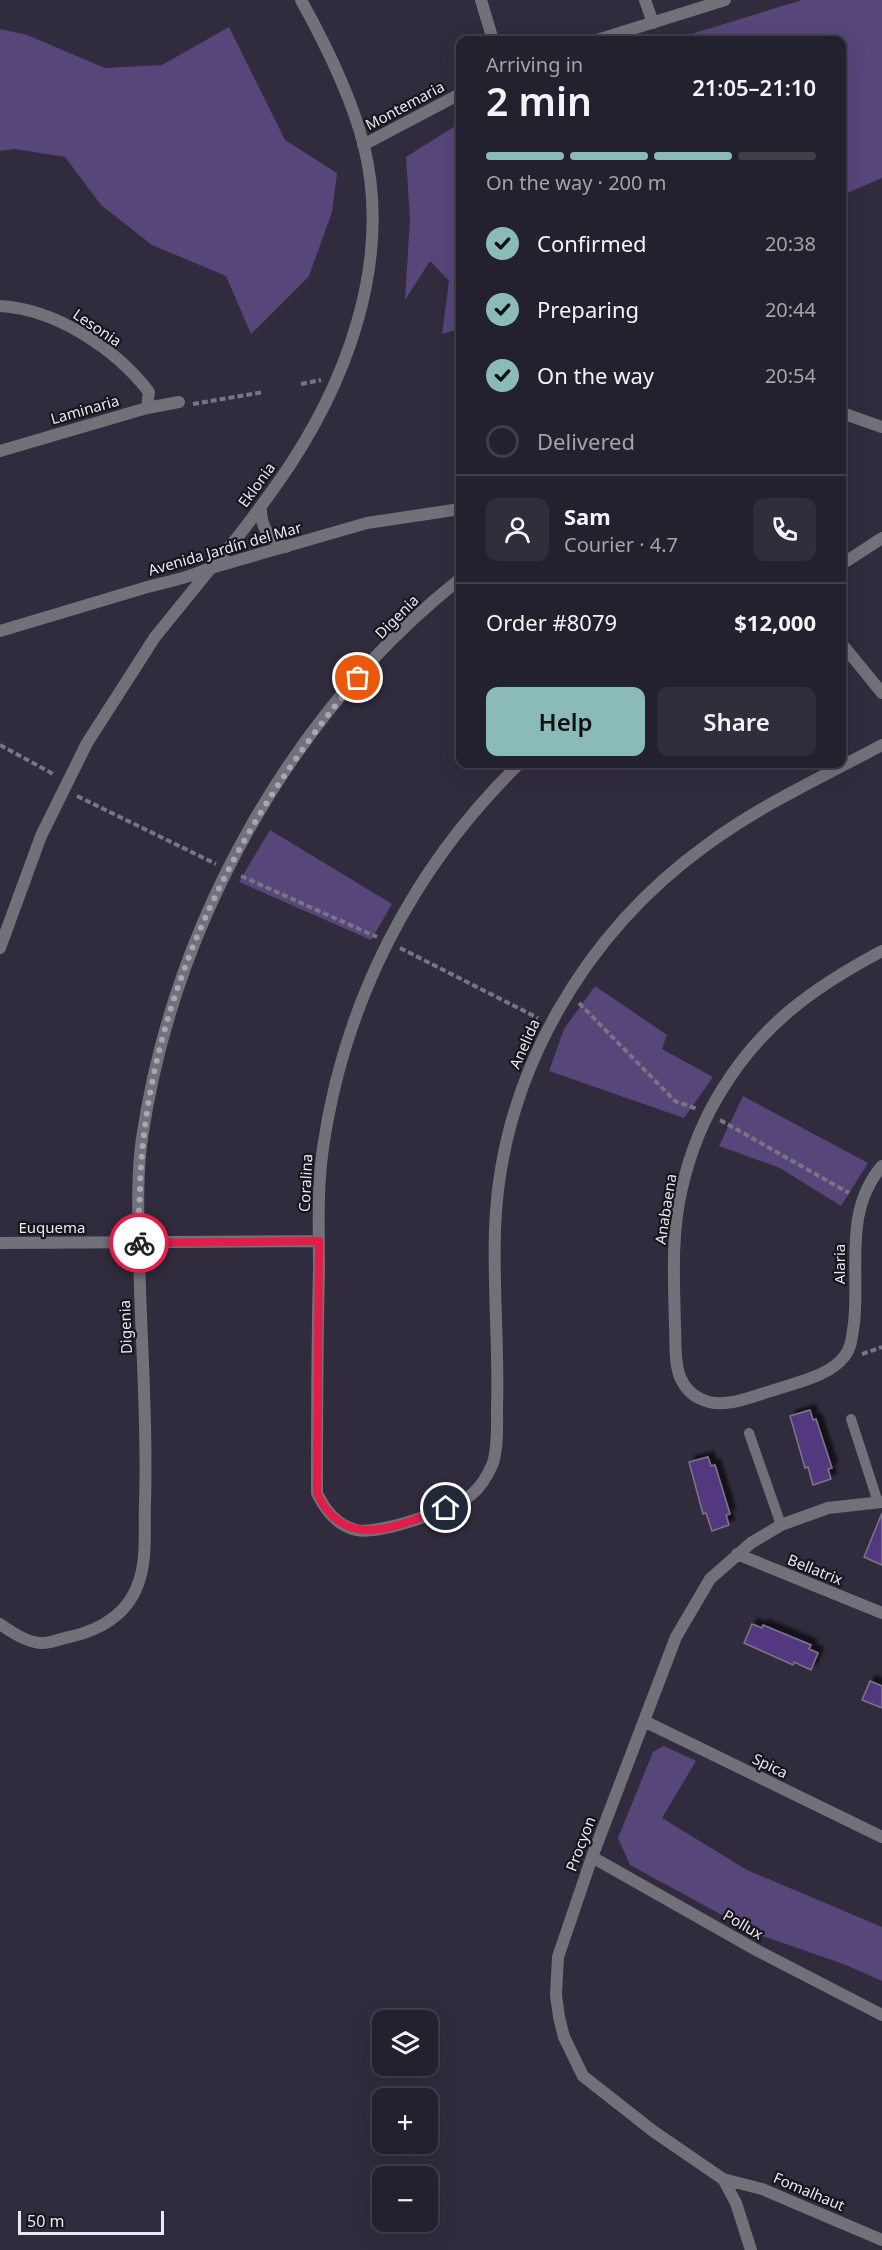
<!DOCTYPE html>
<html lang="en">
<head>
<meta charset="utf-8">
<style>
	:root { --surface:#24212e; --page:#302e3a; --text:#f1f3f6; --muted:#a3a3aa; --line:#413e4a; --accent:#8bbbb9 }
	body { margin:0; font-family:"Noto Sans",sans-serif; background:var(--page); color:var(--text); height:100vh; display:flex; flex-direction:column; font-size:22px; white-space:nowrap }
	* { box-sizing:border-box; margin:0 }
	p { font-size:20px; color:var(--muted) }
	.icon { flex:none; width:33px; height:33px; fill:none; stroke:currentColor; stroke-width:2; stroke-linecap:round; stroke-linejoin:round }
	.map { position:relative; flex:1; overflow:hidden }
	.side { position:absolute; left:456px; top:36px; width:390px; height:732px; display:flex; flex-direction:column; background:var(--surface); border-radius:12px; box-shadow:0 6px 24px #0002,0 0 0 2px var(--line) }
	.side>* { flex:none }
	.buttons { position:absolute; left:372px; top:2010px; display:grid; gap:12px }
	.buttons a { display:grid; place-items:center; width:66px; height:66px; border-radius:12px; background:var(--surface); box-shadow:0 6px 24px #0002,0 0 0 2px var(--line); font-size:30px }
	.scale { position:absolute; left:18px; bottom:15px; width:146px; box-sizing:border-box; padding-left:6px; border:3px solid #e9e7f2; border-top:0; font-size:16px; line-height:21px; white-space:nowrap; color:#e9e7f2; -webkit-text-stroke:4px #18161d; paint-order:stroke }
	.pin { position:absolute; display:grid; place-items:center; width:51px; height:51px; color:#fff; margin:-26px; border:3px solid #fff; border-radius:50%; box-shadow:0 2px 6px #0007 }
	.courier { position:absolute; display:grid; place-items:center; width:60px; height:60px; margin:-30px; border:4px solid #e11d48; border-radius:50%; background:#fff; color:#222; box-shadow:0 2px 8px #0007 }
	.overview em { font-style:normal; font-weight:600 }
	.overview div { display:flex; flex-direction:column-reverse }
	.overview { display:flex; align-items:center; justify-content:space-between; height:102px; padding:0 30px }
	h1 { font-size:39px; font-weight:600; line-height:45px }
	.bar { display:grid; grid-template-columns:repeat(4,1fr); gap:9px 6px; align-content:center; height:72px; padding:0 30px }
	.bar i { height:8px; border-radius:4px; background:var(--line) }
	.bar .selected { background:var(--accent) }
	.bar p { grid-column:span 4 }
	.line { display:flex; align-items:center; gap:15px; padding:0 30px; border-top:2px solid var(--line) }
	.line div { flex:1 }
	.round { display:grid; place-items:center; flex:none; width:63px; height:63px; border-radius:12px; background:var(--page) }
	ol { padding:0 30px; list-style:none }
	li { display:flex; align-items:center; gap:18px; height:66px }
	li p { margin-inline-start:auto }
	li .icon { padding:6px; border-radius:50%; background:var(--accent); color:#111; stroke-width:4 }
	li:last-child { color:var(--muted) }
	li i { width:33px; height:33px; border:3px solid var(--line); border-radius:50% }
	.cta { display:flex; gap:12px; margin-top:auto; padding:12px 30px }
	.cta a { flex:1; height:69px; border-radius:12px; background:var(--accent); color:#111; font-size:24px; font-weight:600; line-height:69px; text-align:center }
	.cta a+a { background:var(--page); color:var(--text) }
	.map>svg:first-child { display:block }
	.green { fill:#564679 }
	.building { fill:#523980; stroke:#7a7589; stroke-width:1.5; filter:url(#shadow) }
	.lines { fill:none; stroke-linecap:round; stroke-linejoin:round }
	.path { stroke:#777483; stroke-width:4; stroke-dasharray:6 3; stroke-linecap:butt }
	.service { stroke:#727079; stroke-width:10 }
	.minor { stroke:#727079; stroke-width:12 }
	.tertiary { stroke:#727079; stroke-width:12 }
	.done { stroke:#a8a6b3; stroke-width:6; stroke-dasharray:0 10.8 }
	.route { stroke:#e11d48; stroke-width:8 }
	.labels { text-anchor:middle; stroke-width:4.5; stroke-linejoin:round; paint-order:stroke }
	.street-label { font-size:15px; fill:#e9e7f2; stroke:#18161d }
</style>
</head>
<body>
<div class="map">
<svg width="882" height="2250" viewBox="0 0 882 2250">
	<defs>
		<filter id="shadow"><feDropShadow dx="5.5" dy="-5.5" stdDeviation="1.5" flood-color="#0009"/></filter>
	</defs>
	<rect width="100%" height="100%" fill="#302c3d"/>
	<path class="green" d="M 802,0 L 882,0 L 882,178 L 847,193 L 842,191 L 842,40 L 672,40 Z
		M 229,27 L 285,140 L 337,173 L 332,212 L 309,276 L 251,334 L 226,276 L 152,245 L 101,205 L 65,157 L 15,149 L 0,151 L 0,29 L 27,35 L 105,68 L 162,65 Z
		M 460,123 L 460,329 L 442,334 L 449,281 L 430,261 L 405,300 L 410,219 L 406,157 Z
		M 270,830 L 392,904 L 371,940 L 239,882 Z
		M 595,986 L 667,1035 L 662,1049 L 713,1077 L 684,1118 L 549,1071 L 564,1029 Z
		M 743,1096 L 868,1163 L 841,1206 L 780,1168 L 719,1146 Z
		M 664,1746 L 696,1761 L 662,1818 L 747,1870 L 882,1927 L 882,1981 L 846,1965 L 757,1934 L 630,1865 L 618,1838 L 653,1752 Z"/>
	<path class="building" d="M 810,1410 L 813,1420 L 816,1419 L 832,1468 L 828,1469 L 831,1479 L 813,1485 L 808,1467 L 805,1468 L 790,1416 Z
		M 708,1457 L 711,1466 L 715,1465 L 730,1514 L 726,1515 L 729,1525 L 712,1531 L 706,1513 L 703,1514 L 689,1462 Z
		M 882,1513 L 882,1565 L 864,1557 Z
		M 752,1624 L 762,1628 L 763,1625 L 811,1645 L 809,1649 L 818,1653 L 811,1670 L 794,1662 L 793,1665 L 744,1643 Z
		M 870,1681 L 882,1686 L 882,1708 L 862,1700 Z"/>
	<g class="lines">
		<path class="path" d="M 301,384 L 321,380
			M 193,404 L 264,392
			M 0,745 L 55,775
			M 77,796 L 216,864
			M 241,876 L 377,937
			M 400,948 L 538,1018
			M 579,1003 L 675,1101 L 697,1109
			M 720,1120 L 849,1193
			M 862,1354 L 882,1347"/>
		<path class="service" d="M 851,1419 L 878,1502
			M 749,1433 L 781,1525"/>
		<path class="minor" d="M 481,0 L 493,40
			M 645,0 L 653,23
			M 597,40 L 725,0
			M 363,145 L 460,94
			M 0,306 C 56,309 116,349 149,392 L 147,408
			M 842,413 L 882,427
			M 0,451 L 147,408 L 179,402
			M 842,564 L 882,538
			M 842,644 L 882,693
			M 519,764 C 413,867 344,1002 323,1148 C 317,1189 319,1230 319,1271 C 317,1345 317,1419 317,1493 C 325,1510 336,1525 356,1530 C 378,1535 453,1510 471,1495 C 481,1487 488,1475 493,1463 C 498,1446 497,1426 497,1408 C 499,1349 493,1289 495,1230 C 500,1076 584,933 708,844 C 761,805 824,776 882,745
			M 0,948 L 41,836 L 87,743 L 155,637 L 211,568 L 367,523 L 460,509
			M 882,951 C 816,986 763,1023 723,1088 C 704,1118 690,1153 682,1188 C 671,1234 674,1280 675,1327 C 676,1343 674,1362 680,1377 C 684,1386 691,1395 701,1399 C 722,1410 750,1397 771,1391 C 794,1383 828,1377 844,1357 C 852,1347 852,1335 854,1323 C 860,1270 843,1211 882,1166
			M 0,1243 L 319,1241
			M 737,1554 L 882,1613
			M 0,1624 C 11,1632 26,1642 40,1643 C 48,1644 58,1640 65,1638 C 100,1631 130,1614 140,1578 C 147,1555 144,1526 145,1502 C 148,1417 140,1332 139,1247 C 138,1212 137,1173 142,1138 C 174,924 290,714 460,579
			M 644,1721 L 882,1837
			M 592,1857 L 758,1951 L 882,2015
			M 723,2179 L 762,2189 L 882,2240
			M 751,2250 L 736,2203 L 723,2179 L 653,2131 L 583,2076 L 564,2037 L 559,2017 L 556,1995 L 558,1957 L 592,1857 L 676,1637 L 710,1579 L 751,1543 L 781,1525 L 828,1508 L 882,1502"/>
		<path class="tertiary" d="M 261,507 C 260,526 268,539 286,547
			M 0,631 C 48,617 96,602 144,588 C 165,582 190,578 209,568 C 221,562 267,498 277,484 C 345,388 393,264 364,146 C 351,95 326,45 301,0"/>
	</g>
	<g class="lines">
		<path class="done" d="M 139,1243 C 137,1225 140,1204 140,1185 C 147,997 239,819 358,678"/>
		<path class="route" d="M 139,1243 L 319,1241 L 317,1493 C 344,1554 399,1525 446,1508"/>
	</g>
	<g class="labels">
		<g class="street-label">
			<text transform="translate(405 106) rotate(-28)" y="5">Montemaria</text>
			<text transform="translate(97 328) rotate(34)" y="5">Lesonia</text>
			<text transform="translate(85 410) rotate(-16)" y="5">Laminaria</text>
			<text transform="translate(257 485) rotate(-54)" y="5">Eklonia</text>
			<text transform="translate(225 549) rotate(-16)" y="5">Avenida Jardín del Mar</text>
			<text transform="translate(397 617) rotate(-45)" y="5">Digenia</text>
			<text transform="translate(525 1044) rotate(-66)" y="5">Anelida</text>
			<text transform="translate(306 1183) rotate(-87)" y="5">Coralina</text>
			<text transform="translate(666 1209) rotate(-81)" y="5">Anabaena</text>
			<text x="52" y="1233">Euquema</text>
			<text transform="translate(840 1264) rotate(-90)" y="5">Alaria</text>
			<text transform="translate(126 1327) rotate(-92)" y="5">Digenia</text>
			<text transform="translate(815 1570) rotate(22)" y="5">Bellatrix</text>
			<text transform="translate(770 1766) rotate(26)" y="5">Spica</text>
			<text transform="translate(581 1844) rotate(-69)" y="5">Procyon</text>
			<text transform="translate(743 1925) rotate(30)" y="5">Pollux</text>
			<text transform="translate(809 2192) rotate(23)" y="5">Fomalhaut</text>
		</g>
	</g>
</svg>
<div class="buttons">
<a><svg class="icon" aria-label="layers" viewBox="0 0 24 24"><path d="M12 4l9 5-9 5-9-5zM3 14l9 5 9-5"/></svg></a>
<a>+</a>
<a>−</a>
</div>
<div class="scale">50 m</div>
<div class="pin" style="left:358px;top:678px;background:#ea580c"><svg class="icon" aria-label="bag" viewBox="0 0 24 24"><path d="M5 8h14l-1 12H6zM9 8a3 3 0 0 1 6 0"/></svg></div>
<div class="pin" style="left:446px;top:1508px;background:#1f2937"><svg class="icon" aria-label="home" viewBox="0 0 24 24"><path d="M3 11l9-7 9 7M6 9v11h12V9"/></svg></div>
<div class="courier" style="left:139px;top:1243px"><svg class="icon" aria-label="bike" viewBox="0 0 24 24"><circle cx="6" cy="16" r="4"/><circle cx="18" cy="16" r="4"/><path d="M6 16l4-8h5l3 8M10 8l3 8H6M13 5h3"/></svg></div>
<section class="side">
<div class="overview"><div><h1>2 min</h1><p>Arriving in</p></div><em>21:05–21:10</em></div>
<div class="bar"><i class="selected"></i><i class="selected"></i><i class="selected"></i><i></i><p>On the way · 200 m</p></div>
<ol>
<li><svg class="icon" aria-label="check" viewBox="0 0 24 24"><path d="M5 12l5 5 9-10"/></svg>Confirmed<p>20:38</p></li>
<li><svg class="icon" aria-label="check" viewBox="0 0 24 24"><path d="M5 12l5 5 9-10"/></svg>Preparing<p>20:44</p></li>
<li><svg class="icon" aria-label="check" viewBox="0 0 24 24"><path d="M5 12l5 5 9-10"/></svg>On the way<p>20:54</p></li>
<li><i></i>Delivered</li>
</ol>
<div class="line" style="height:108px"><a class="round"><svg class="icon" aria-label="person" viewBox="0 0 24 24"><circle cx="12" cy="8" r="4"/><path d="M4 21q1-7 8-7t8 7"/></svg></a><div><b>Sam</b><p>Courier · 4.7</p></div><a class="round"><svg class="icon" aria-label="phone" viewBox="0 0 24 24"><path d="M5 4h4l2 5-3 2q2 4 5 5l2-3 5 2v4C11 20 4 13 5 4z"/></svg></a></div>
<div class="line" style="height:78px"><div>Order #8079</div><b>$12,000</b></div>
<div class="cta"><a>Help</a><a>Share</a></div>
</section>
</div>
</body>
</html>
